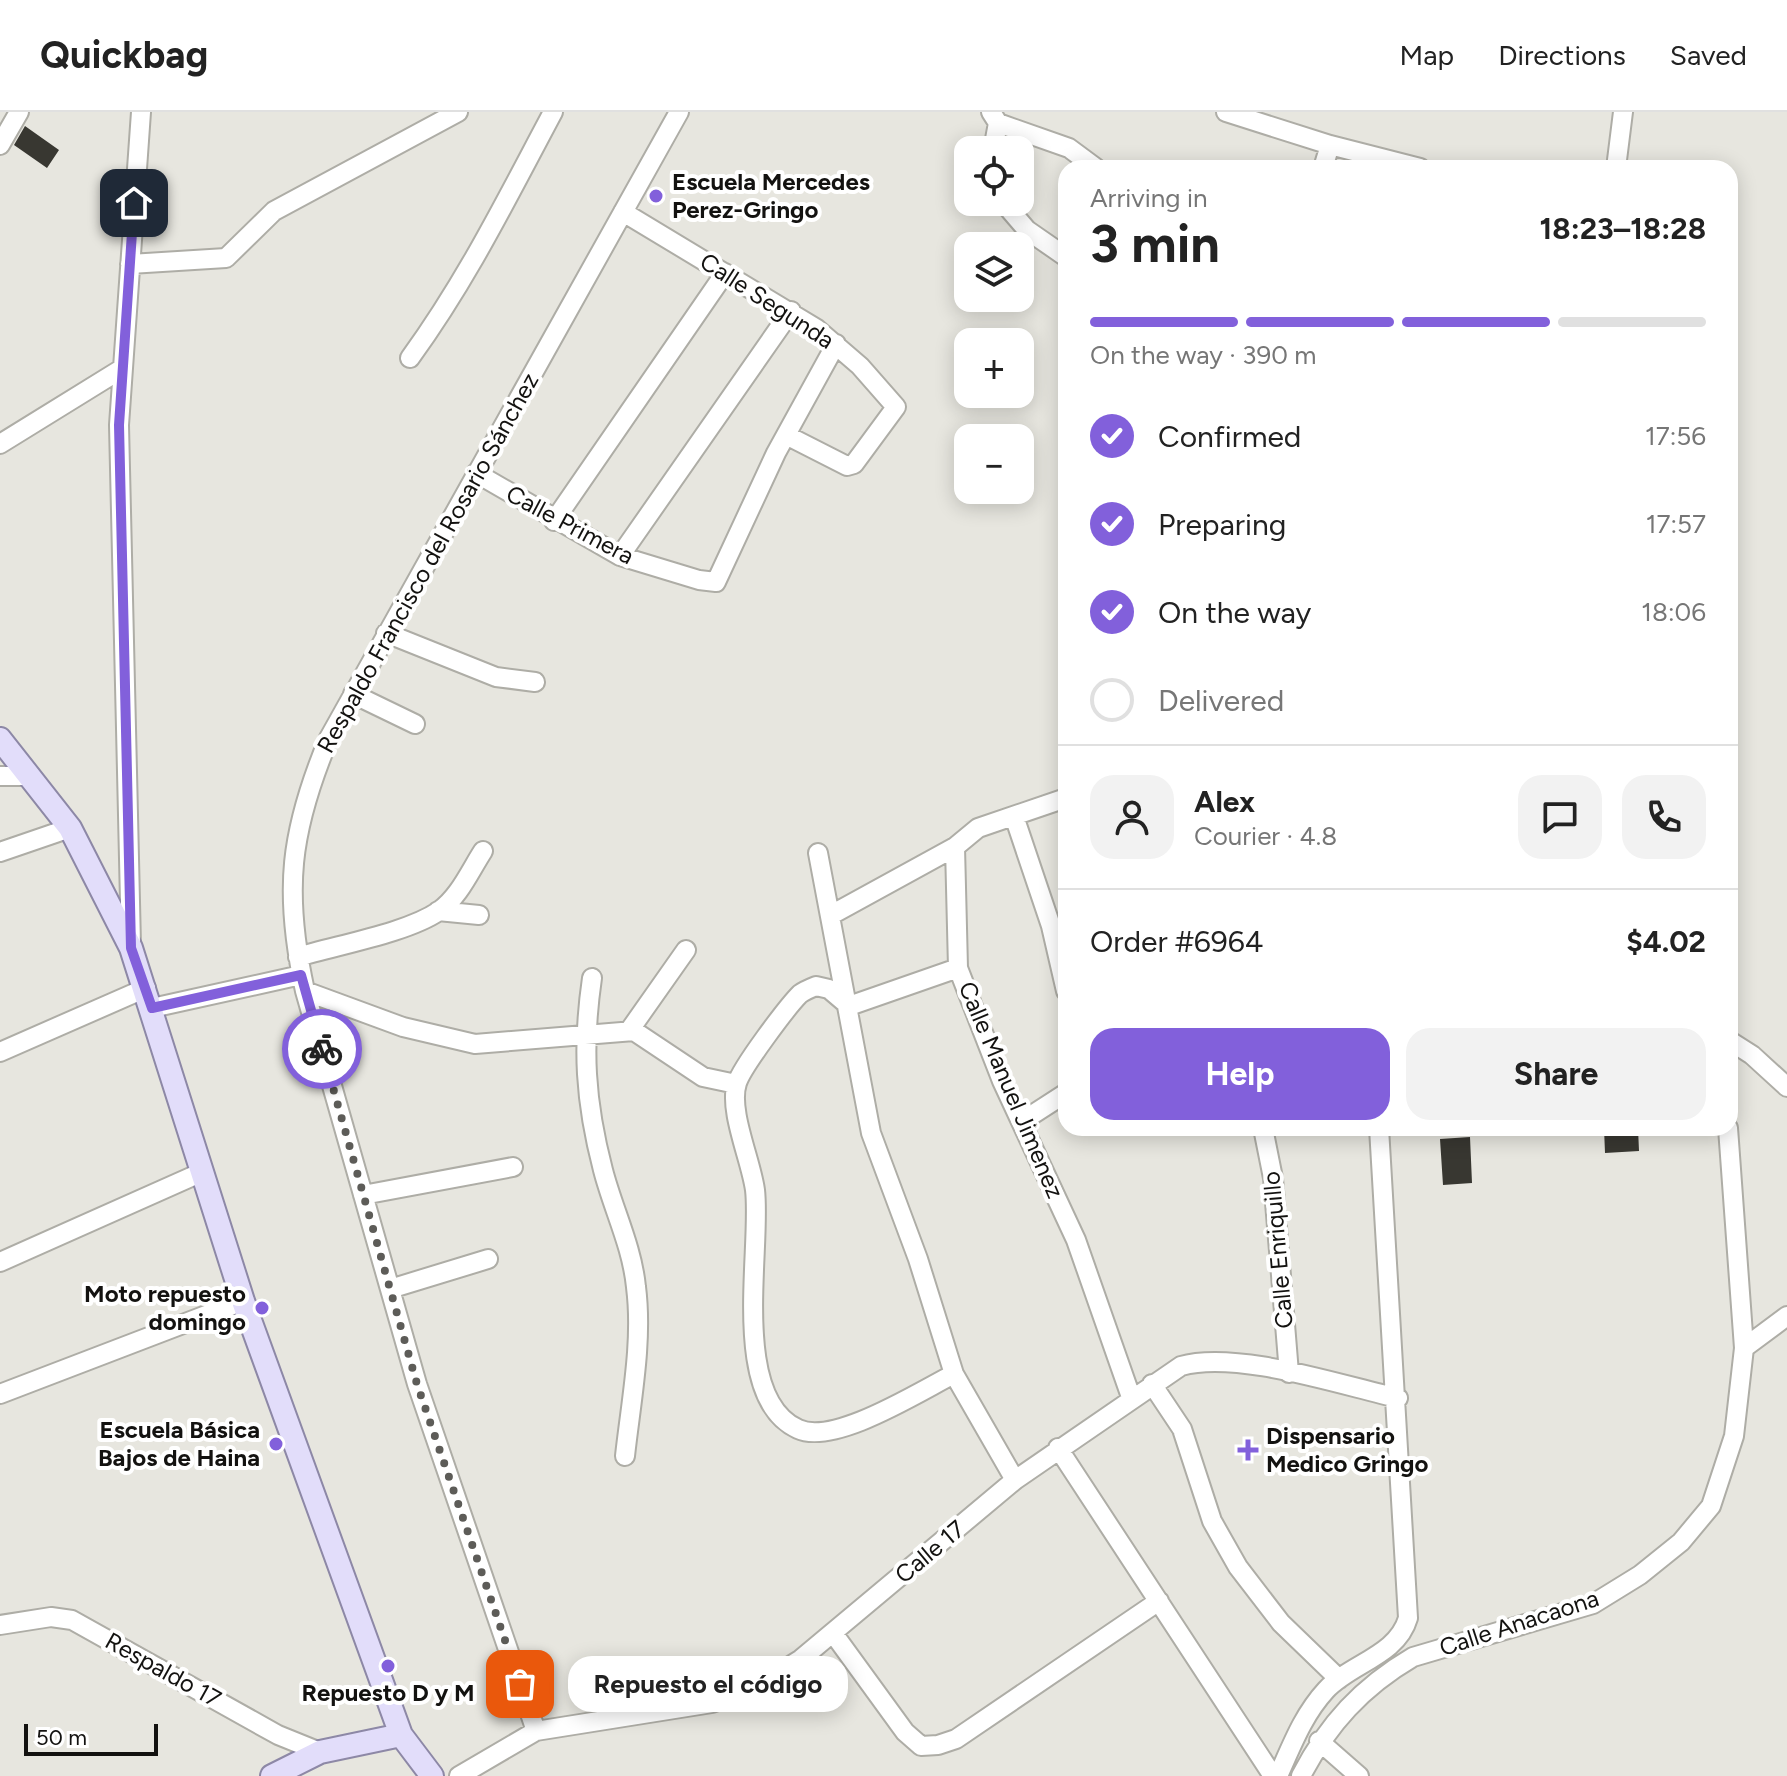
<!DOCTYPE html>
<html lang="en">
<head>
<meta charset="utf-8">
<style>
	:root { --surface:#fff; --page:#f2f2f2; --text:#222; --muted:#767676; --line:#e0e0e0; --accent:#8260db }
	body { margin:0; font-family:Figtree,sans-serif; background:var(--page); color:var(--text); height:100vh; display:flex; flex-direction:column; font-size:30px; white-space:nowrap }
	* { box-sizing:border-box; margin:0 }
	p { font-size:26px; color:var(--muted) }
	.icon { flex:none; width:44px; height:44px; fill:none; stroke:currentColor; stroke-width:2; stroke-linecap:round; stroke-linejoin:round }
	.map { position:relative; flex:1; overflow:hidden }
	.details { position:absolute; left:1058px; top:48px; width:680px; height:976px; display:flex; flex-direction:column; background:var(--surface); border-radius:24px; box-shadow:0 4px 20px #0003 }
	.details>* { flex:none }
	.controls { position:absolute; left:954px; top:24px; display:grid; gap:16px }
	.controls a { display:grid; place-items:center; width:80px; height:80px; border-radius:16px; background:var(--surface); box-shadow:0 4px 20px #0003; font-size:40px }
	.scale { position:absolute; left:24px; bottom:20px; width:134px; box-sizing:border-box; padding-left:8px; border:4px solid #131210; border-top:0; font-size:22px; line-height:28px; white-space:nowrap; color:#131210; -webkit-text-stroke:6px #fff; paint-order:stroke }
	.pin { position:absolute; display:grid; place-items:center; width:68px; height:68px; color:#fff; margin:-34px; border-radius:16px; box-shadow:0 4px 12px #0006 }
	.courier { position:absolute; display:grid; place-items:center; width:80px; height:80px; margin:-40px; border:6px solid #8260db; border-radius:50%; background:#fff; color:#222; box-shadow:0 2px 10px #0007 }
	.bubble { position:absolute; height:56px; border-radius:24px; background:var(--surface); box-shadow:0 4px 20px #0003; font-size:26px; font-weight:700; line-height:56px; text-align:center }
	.head em { font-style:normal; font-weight:700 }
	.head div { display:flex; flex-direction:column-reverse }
	.head { display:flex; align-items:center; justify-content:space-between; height:136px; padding:0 32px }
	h1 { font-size:52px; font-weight:700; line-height:60px }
	.bar { display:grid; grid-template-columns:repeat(4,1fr); gap:12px 8px; align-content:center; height:96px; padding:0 32px }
	.bar i { height:10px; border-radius:6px; background:var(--line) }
	.bar .active { background:var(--accent) }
	.bar p { grid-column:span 4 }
	.line { display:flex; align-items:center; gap:20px; padding:0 32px; border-top:2px solid var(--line) }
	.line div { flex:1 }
	.round { display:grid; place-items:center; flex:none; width:84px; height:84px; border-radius:24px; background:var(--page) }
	ol { padding:0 32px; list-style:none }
	li { display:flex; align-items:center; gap:24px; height:88px }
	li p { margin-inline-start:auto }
	li .icon { padding:8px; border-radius:50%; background:var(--accent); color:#fff; stroke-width:4 }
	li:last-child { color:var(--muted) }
	li i { width:44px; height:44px; border:4px solid var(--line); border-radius:50% }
	.action { display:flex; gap:16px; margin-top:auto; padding:16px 32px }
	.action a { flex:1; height:92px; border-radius:24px; background:var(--accent); color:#fff; font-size:32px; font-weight:700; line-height:92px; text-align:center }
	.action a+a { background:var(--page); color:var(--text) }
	header { display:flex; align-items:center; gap:48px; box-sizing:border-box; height:112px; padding:0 40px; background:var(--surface); border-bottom:2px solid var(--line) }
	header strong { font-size:38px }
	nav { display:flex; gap:44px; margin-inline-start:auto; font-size:28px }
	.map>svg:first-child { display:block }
	.building { fill:#383731 }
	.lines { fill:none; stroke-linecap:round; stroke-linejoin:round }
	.minor-casing { stroke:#aeada6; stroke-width:22 }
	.major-casing { stroke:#8d88a6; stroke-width:26 }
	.minor { stroke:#fff; stroke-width:18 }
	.major { stroke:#e2ddfa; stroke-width:22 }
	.done { stroke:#5d5c58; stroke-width:8; stroke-dasharray:0 14.4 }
	.route { stroke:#8260db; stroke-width:10 }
	.poi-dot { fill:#8260db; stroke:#fff; stroke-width:3 }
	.labels { text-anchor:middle; stroke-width:8; stroke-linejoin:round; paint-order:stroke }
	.poi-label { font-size:24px; font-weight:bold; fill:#131210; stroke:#fff; text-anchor:start }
	.street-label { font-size:24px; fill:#131210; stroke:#fff }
</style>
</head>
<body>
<header>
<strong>Quickbag</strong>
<nav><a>Map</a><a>Directions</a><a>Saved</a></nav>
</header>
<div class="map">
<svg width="1787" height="1664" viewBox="0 0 1787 1664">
	<rect width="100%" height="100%" fill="#e7e6df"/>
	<path class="building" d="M 25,14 L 59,38 L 47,56 L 14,33 Z
		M 1604,1016 L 1638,1016 L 1639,1039 L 1605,1041 Z
		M 1470,1025 L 1472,1071 L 1443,1073 L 1440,1027 Z"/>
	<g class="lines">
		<defs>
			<path id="minor" d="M 991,0 L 998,11 L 1069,36 L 1096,56
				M 1226,0 L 1330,33 L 1420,56
				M 0,33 L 19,0
				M 993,38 L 998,11
				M 1323,56 L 1330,33
				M 1616,56 L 1623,0
				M 1003,90 L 1027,118 L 1066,145
				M 623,100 L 817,217 L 860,254 L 896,295 L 854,352 L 847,354 L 786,323
				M 130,152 L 226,146 L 274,99 L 458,0
				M 410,246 C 468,166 507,86 553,0
				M 0,332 L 123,256
				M 476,361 L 620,444 L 699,468 L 716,470 L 776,341 L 836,232
				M 554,409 L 725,161
				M 620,444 L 791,199
				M 386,521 L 496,565 L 535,570
				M 353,582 L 415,612
				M 0,664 L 31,664
				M 1066,686 L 978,716 L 955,735 L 958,856 L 1002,969 L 1076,1128 L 1131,1285
				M 1014,704 L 1051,814 L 1066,879
				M 0,740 L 70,716
				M 818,741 L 871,1021 L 918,1147 L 954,1262 L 1015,1368
				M 438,799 L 479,803
				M 831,803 L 955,735
				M 131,833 L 119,313 L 141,0
				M 298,845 C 337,833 407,821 439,799 C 459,785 470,759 483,739
				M 592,866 C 582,935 585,989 603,1058 C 613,1097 632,1134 636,1175 C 643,1230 631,1289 625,1344
				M 305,879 L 403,915 L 475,932 L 634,919 L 703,965 L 736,972
				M 152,896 L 301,863
				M 629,919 L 686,838
				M 1730,929 L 1752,943 L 1787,975
				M 0,940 L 146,876
				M 1021,1010 L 1066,981
				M 1263,1016 L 1273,1066 L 1289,1261
				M 363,1083 L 513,1055
				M 0,1150 L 200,1061
				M 390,1177 L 488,1147
				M 1744,1236 L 1787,1204
				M 954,1262 C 920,1279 834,1334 798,1317 C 729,1286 762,1136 755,1078 C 751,1048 728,998 737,971 C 742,955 787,895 800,882 C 804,879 811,876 816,874 L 829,877 L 849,894 L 958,856
				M 1152,1272 L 1182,1317 L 1212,1409 L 1238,1455 L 1281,1511 L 1339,1567
				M 0,1282 L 243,1189
				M 1058,1336 L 1273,1664
				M 0,1513 L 51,1505 L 72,1508 L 278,1623 L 320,1640
				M 833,1521 L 905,1620 L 921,1634 L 938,1633 L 956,1627 L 1159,1489
				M 536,1619 L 417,1272 L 305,879 C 283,779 290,719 329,626 L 679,0
				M 1319,1629 L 1359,1664
				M 459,1664 L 536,1619 L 712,1591 L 758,1574 L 801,1547 L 1015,1368 L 1181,1254 C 1236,1238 1340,1273 1398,1286
				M 1278,1664 C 1292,1633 1303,1603 1326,1578 C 1351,1551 1397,1544 1408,1506 L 1379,1016
				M 1301,1664 C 1328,1612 1362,1575 1413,1545 L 1593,1492 L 1640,1463 L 1681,1430 L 1711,1394 L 1734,1324 L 1744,1236 L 1728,1016"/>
			<path id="major" d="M 0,627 L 70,716 L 131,836 L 243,1189 L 401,1623 L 432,1664
				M 272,1664 L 320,1640 L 401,1623"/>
		</defs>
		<use href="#minor" class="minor-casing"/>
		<use href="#major" class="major-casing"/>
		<use href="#minor" class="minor"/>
		<use href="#major" class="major"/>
	</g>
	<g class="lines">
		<path class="done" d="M 322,937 L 417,1272 L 520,1572"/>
		<path class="route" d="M 134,91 L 119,313 L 131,836 L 152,896 L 301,863 L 322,937"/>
	</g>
	<g class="poi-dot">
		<circle cx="656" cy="84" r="8"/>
		<circle cx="262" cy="1196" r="8"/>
		<circle cx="276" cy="1332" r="8"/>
		<path d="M1244 1326h8v8h8v8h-8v8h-8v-8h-8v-8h8z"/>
		<circle cx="388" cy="1554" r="8"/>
	</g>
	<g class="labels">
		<g class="poi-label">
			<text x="672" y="78">Escuela Mercedes<tspan x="672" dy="28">Perez-Gringo</tspan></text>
			<text x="246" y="1190" text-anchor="end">Moto repuesto<tspan x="246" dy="28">domingo</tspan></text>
			<text x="260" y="1326" text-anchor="end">Escuela Básica<tspan x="260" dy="28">Bajos de Haina</tspan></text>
			<text x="1266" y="1332">Dispensario<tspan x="1266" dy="28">Medico Gringo</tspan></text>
			<text x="388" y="1589" text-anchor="middle">Repuesto D y M</text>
		</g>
		<g class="street-label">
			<text transform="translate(767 189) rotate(33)" y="8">Calle Segunda</text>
			<text transform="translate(570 413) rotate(28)" y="8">Calle Primera</text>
			<text transform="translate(428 451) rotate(-61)" y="8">Respaldo Francisco del Rosario Sánchez</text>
			<text transform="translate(1011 978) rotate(67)" y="8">Calle Manuel Jimenez</text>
			<text transform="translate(1278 1138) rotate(-95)" y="8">Calle Enriquillo</text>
			<text transform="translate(930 1440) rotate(-40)" y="8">Calle 17</text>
			<text transform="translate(1519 1511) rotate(-18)" y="8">Calle Anacaona</text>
			<text transform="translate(163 1558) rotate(29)" y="8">Respaldo 17</text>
		</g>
	</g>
</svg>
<div class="controls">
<a><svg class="icon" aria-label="locate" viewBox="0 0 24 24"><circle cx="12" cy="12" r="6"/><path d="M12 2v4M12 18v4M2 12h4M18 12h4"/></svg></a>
<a><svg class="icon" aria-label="layers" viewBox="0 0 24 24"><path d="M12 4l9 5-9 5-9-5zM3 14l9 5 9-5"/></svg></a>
<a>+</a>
<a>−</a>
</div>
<div class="scale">50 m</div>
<div class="pin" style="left:520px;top:1572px;background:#ea580c"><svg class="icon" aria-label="bag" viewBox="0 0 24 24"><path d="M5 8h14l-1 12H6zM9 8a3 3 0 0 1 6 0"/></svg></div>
<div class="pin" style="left:134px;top:91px;background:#1f2937"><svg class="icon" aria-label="home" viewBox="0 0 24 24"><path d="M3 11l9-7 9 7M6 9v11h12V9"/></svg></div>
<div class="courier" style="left:322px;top:937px"><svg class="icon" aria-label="bike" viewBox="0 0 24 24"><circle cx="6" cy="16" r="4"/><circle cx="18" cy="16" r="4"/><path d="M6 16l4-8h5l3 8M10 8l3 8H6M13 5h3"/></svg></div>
<div class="bubble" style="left:568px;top:1544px;width:280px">Repuesto el código</div>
<section class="details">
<div class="head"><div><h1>3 min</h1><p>Arriving in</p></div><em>18:23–18:28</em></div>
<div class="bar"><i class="active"></i><i class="active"></i><i class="active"></i><i></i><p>On the way · 390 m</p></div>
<ol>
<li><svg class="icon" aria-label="check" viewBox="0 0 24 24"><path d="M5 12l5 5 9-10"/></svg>Confirmed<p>17:56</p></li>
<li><svg class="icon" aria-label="check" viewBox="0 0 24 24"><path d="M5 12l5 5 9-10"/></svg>Preparing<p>17:57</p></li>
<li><svg class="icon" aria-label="check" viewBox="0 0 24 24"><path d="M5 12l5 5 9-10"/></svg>On the way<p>18:06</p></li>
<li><i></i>Delivered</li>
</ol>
<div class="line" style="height:144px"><a class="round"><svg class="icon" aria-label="person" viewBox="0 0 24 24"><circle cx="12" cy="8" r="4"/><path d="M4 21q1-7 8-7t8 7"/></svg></a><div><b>Alex</b><p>Courier · 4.8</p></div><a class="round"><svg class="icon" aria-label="chat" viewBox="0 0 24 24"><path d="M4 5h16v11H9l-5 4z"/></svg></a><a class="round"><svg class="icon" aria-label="phone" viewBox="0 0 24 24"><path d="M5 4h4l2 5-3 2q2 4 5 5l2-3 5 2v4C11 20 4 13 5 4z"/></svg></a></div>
<div class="line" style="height:104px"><div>Order #6964</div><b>$4.02</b></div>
<div class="action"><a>Help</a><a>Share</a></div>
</section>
</div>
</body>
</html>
